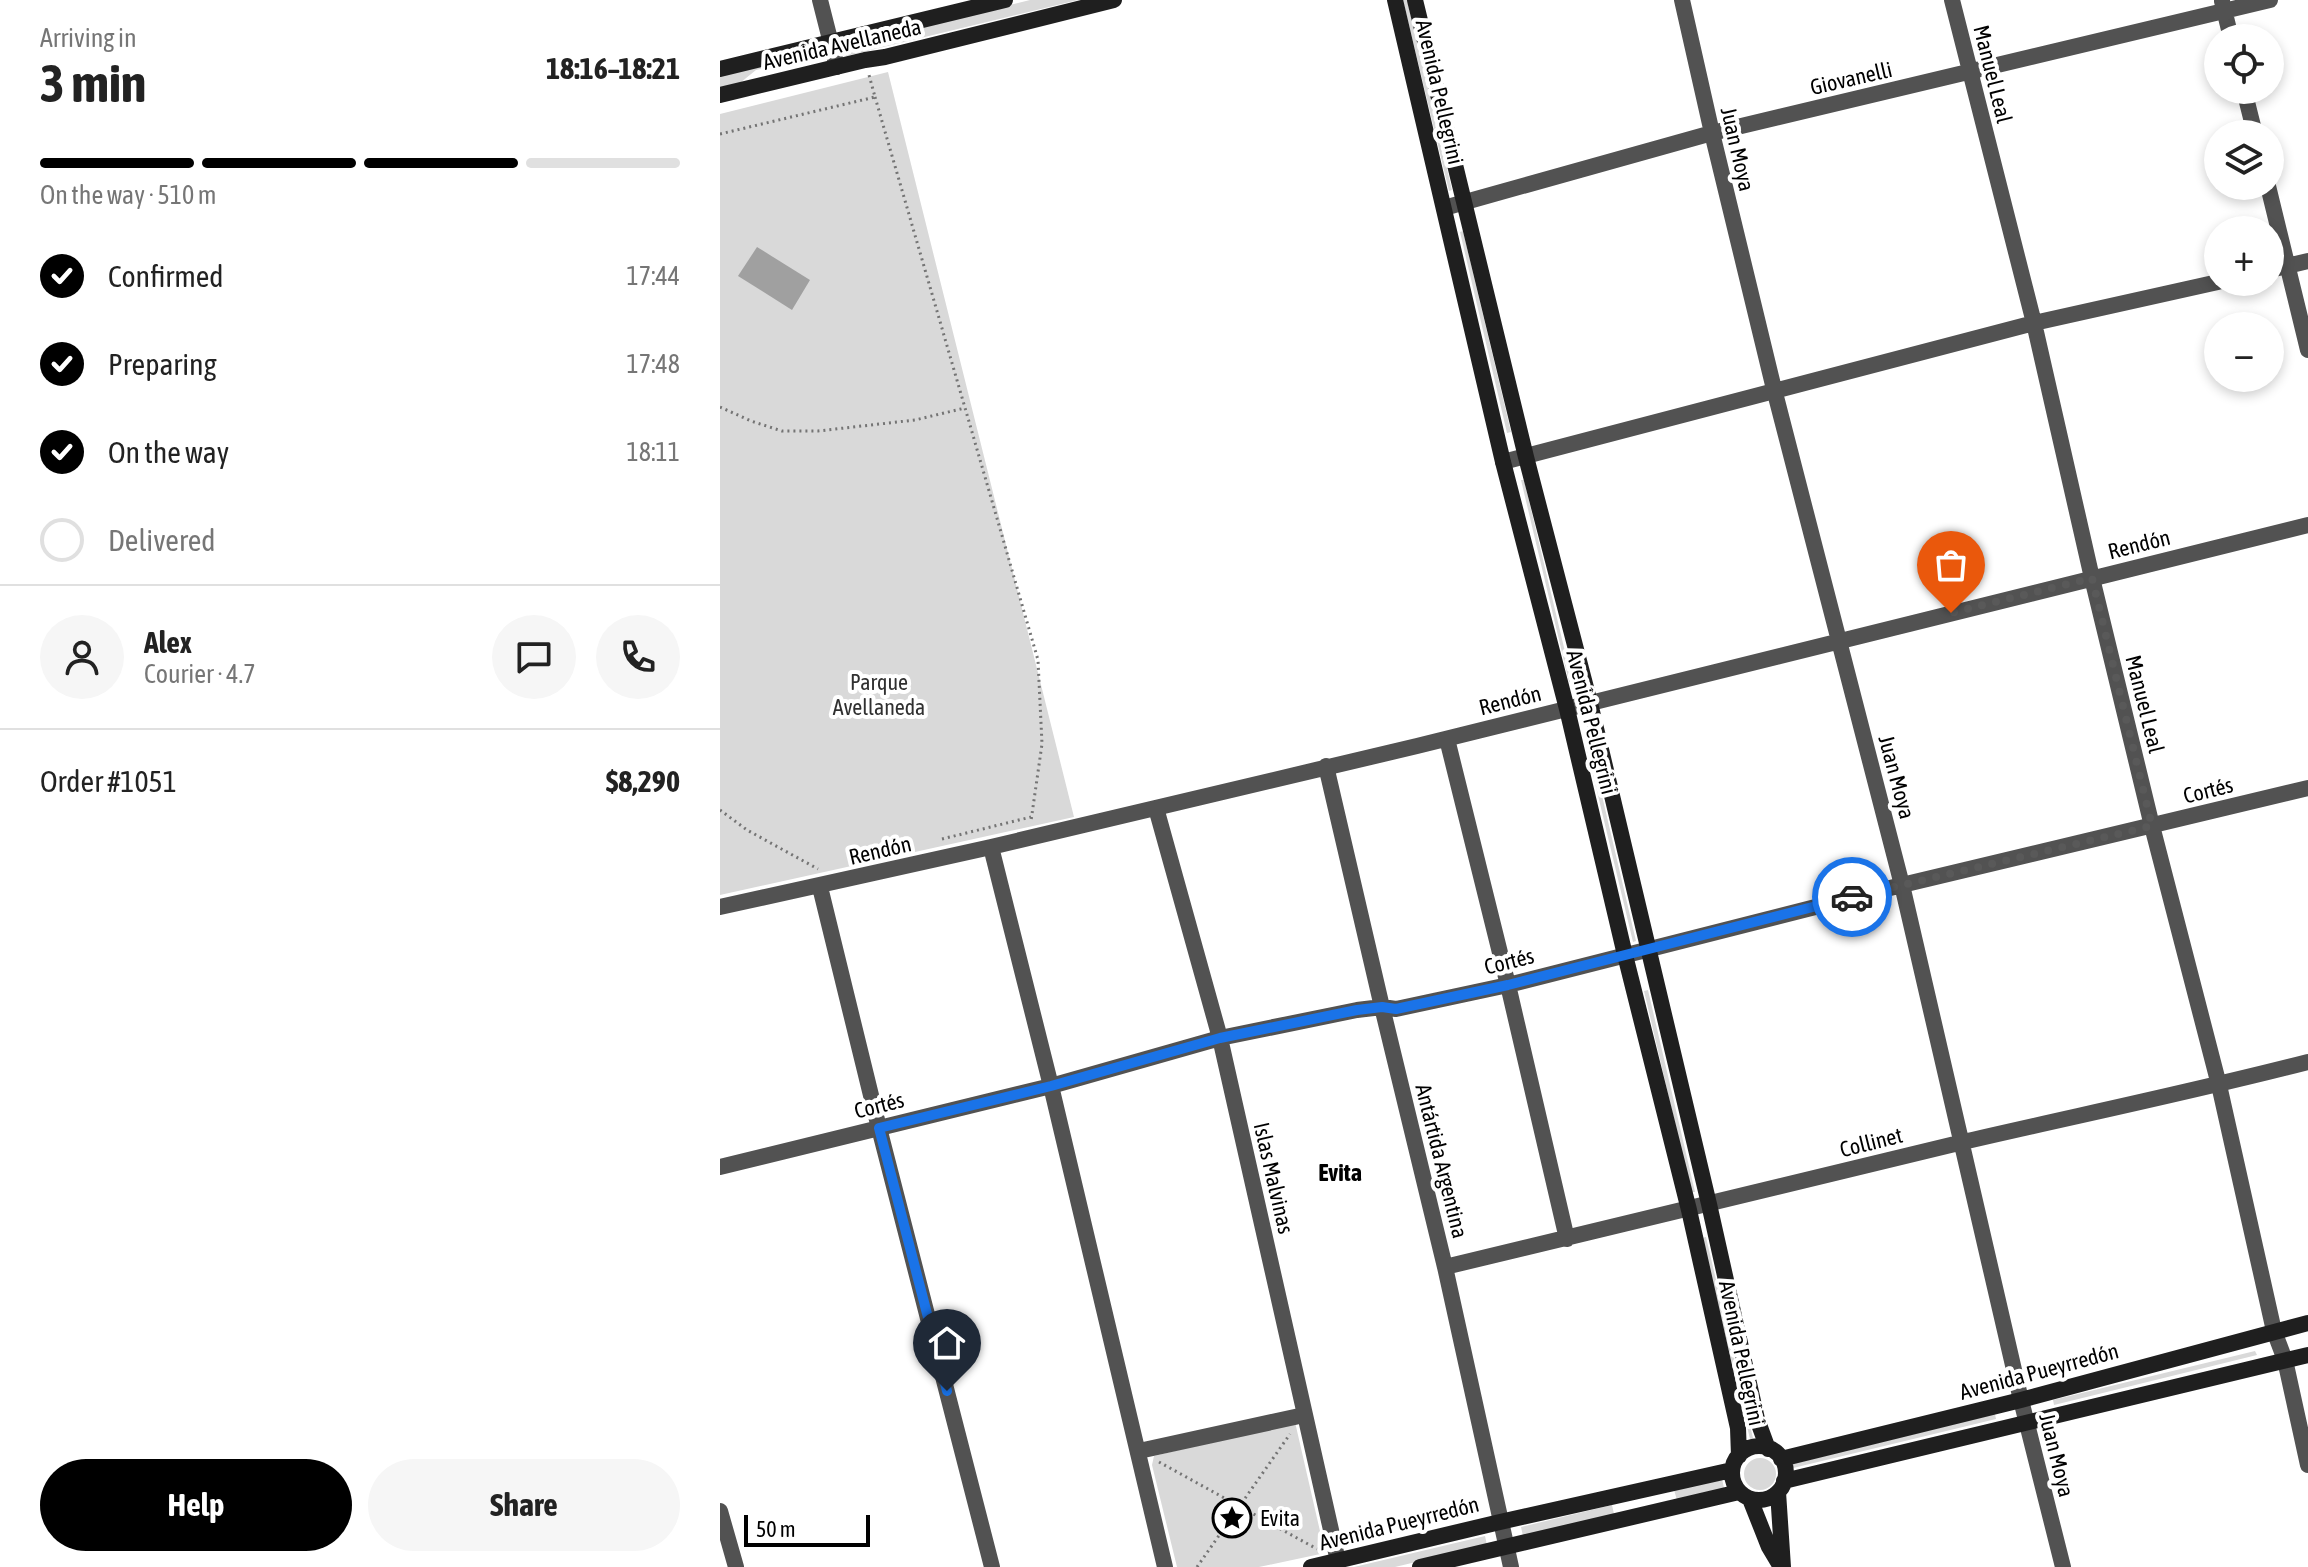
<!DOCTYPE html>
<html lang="en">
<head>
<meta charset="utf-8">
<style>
	:root { --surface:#fff; --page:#f6f6f6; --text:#222; --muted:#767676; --line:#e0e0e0; --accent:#000 }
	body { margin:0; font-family:"Asap Condensed",sans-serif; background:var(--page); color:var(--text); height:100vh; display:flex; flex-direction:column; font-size:30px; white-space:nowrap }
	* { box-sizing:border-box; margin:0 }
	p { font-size:26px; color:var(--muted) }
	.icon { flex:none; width:44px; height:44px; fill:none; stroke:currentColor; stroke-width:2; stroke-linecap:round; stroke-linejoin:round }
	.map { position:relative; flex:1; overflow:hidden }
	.panel { display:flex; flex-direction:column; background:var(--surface); width:720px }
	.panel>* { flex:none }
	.buttons { position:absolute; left:1484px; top:24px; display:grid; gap:16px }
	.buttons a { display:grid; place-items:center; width:80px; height:80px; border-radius:50%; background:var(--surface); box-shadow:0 4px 12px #0003; font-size:40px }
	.scale { position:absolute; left:24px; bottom:20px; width:126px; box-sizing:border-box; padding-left:8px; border:4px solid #000; border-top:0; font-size:22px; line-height:28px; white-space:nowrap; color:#000; -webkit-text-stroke:6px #fff; paint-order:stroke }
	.pin { position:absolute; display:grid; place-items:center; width:68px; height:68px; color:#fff; margin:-82px -34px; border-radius:50% 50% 50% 0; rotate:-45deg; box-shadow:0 0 8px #0007 }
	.pin .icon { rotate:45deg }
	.courier { position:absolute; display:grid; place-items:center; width:80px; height:80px; margin:-40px; border:6px solid #1a73e8; border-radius:50%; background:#fff; color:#222; box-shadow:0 2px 10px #0007 }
	.head em { font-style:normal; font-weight:700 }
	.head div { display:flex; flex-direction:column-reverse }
	.head { display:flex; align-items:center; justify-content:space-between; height:136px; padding:0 40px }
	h1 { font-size:52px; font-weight:700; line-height:60px }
	.bar { display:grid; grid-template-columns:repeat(4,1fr); gap:12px 8px; align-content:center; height:96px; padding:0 40px }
	.bar i { height:10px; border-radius:6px; background:var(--line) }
	.bar .selected { background:var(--accent) }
	.bar p { grid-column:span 4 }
	.line { display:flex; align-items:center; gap:20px; padding:0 40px; border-top:2px solid var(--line) }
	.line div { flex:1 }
	.round { display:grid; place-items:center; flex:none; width:84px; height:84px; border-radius:42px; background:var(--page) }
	ol { padding:0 40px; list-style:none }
	li { display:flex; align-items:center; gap:24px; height:88px }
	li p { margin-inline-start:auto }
	li .icon { padding:8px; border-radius:50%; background:var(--accent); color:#fff; stroke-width:4 }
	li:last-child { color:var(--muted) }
	li i { width:44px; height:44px; border:4px solid var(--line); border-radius:50% }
	.button { display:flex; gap:16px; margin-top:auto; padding:16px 40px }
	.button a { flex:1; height:92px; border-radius:48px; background:var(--accent); color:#fff; font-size:32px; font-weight:700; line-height:92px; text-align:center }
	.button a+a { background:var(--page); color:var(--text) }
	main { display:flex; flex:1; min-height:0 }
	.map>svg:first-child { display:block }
	.green { fill:#d9d9d9 }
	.water { fill:#a0a0a0 }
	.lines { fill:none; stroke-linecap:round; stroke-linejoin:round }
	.path { stroke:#747474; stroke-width:3; stroke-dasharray:2 4; stroke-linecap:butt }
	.minor { stroke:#525252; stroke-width:16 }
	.secondary { stroke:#1f1f1f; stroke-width:16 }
	.done { stroke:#595959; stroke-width:8; stroke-dasharray:0 14.4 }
	.route { stroke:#1a73e8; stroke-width:10 }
	.labels { text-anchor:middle; stroke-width:8; stroke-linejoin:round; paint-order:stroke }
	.street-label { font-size:22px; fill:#000; stroke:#fff }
	.park-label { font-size:22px; fill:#303030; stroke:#fff }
	.poi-label { font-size:22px; fill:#000; stroke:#fff; text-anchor:start }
	.neighbourhood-label { font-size:24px; font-weight:bold; fill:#000; stroke:#fff }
</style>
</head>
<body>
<main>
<section class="panel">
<div class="head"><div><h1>3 min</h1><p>Arriving in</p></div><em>18:16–18:21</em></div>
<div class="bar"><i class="selected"></i><i class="selected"></i><i class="selected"></i><i></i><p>On the way · 510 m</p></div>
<ol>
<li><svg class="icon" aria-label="check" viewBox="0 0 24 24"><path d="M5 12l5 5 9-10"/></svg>Confirmed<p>17:44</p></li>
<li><svg class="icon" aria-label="check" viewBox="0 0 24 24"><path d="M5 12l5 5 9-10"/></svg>Preparing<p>17:48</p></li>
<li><svg class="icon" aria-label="check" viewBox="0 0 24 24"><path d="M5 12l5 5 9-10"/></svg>On the way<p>18:11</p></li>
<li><i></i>Delivered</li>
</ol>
<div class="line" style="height:144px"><a class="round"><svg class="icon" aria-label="person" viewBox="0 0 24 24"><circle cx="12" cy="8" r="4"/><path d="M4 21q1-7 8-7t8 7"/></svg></a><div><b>Alex</b><p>Courier · 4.7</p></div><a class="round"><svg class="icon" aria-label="chat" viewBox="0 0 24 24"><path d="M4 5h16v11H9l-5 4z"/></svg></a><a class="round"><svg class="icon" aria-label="phone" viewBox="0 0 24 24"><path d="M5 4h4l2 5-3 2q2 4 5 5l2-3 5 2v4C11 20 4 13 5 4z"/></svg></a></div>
<div class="line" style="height:104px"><div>Order #1051</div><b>$8,290</b></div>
<div class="button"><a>Help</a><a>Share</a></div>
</section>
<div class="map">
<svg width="1588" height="1567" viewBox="0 0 1588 1567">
	<rect width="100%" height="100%" fill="#fff"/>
	<path class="green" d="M 310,0 L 358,0 L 126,56 L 124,45 Z
		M 683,0 L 687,0 L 732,190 L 729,191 Z
		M 82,56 L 83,58 L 36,70 L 20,83 L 0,88 L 0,76 Z
		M 168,72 L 354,817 L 0,895 L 0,114 Z
		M 743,231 L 791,432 L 787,433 L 740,232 Z
		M 801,480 L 804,480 L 852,681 L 849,682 Z
		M 869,740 L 916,941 L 913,942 L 865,741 Z
		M 928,990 L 975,1192 L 971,1192 L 924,991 Z
		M 986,1237 L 1033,1438 L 1030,1439 L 982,1238 Z
		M 1535,1351 L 1537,1355 L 1334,1405 L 1333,1400 Z
		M 1275,1414 L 1276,1419 L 1073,1468 L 1072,1464 Z
		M 575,1422 L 605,1553 L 539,1567 L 457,1567 L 432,1465 L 434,1456 Z
		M1024 1474a16 16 0 1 1 32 0a16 16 0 1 1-32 0Z
		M 1002,1479 L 1004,1488 L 957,1500 L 954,1490 Z
		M 892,1505 L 894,1514 L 803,1536 L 801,1527 Z
		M 765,1536 L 767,1545 L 675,1567 L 634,1567 Z"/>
	<path class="water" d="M 37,247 L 90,280 L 72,310 L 18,276 Z"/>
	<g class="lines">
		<path class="path" d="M 155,97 L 318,660 L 322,744 L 311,821
			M 0,134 L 155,97 L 149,75
			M 0,407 L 31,421 L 62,431 L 98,431 L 195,420 L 245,408
			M 0,810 L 27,830 L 98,869
			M 222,839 L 311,817
			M 439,1462 L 597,1549
			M 477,1567 L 570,1434"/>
		<path class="minor" d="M 100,0 L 117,67
			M 962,0 L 992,133 L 1054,389 L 1182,885 L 1301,1400 L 1343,1567
			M 1232,0 L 1314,323 L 1372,578 L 1432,826 L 1499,1085 L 1554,1331 L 1565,1360 L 1588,1465
			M 1502,1 L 1511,38
			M 1524,90 L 1535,134
			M 1548,186 L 1588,350
			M 724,208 L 992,133 L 1550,0
			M 1550,270 L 1588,261
			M 783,462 L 1314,323 L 1498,282
			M 727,739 L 788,985 L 847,1239
			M 606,766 L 662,1007 L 725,1267 L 791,1567
			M 436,808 L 500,1038 L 618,1561
			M 271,847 L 331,1086 L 445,1567
			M 100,887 L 159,1128 L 272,1567
			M 0,907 L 271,847 L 697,746 L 1588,525
			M 0,1167 L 331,1086 L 500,1038 L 637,1010 L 662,1007 L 676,1009 L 788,985 L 1182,885 L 1588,788
			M 725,1267 C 897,1227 1068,1184 1239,1143 C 1355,1116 1472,1092 1588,1062
			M 419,1451 L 584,1415
			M 0,1511 L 16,1567"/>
		<path class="secondary" d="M 675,0 L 783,462 L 847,709 L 905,955 L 969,1210 L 1018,1428 L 1019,1456
			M 695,0 L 806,457 L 870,703 L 989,1204 L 1037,1419 L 1048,1449
			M 0,69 L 285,0
			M 0,95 L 145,60 L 165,57 L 394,0
			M1012 1473a27 27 0 1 1 54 0a27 27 0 1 1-54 0Z
			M 1061,1459 L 1301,1400 L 1588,1323
			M 1064,1481 L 1588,1355
			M 1058,1492 L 1063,1567
			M 1030,1499 L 1049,1547 L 1061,1567
			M 591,1567 L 780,1522 L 1012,1470
			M 700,1567 L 1019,1492"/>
	</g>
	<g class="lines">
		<path class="done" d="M 1132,897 L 1432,826 L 1372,578 L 1231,613"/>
		<path class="route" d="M 227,1391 L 159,1128 L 331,1086 L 500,1038 L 637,1010 L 662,1007 L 676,1009 L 788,985 L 1132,897"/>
	</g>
	<defs>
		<symbol id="sight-ring" viewBox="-11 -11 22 22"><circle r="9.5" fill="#fff" stroke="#000" stroke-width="1.5"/><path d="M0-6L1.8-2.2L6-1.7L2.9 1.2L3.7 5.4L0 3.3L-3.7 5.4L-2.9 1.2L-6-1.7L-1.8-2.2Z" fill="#000"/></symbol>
	</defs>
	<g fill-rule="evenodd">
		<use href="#sight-ring" x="490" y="1496" width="44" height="44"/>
	</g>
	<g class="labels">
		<g class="street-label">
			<text transform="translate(122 44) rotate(-13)" y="8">Avenida Avellaneda</text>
			<text transform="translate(1273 74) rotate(76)" y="8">Manuel Leal</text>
			<text transform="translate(1131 78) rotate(-13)" y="8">Giovanelli</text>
			<text transform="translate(720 92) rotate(77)" y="8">Avenida Pellegrini</text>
			<text transform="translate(1018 149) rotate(77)" y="8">Juan Moya</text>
			<text transform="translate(1419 544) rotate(-14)" y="8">Rendón</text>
			<text transform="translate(790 700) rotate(-14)" y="8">Rendón</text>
			<text transform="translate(1425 704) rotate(76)" y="8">Manuel Leal</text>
			<text transform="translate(872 722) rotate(76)" y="8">Avenida Pellegrini</text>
			<text transform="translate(1177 777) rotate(75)" y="8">Juan Moya</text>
			<text transform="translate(1488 790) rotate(-14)" y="8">Cortés</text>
			<text transform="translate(160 850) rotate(-13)" y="8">Rendón</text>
			<text transform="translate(789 961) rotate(-14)" y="8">Cortés</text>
			<text transform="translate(159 1105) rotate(-14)" y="8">Cortés</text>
			<text transform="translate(1151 1142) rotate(-14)" y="8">Collinet</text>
			<text transform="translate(722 1161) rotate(76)" y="8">Antártida Argentina</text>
			<text transform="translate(554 1178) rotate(77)" y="8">Islas Malvinas</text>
			<text transform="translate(1022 1353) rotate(78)" y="8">Avenida Pellegrini</text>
			<text transform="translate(1319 1371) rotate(-15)" y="8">Avenida Pueyrredón</text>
			<text transform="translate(1337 1455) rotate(76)" y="8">Juan Moya</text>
			<text transform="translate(679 1523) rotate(-14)" y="8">Avenida Pueyrredón</text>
		</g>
		<g class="park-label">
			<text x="159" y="690">Parque<tspan x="159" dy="25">Avellaneda</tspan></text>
		</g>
		<g class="poi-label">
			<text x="540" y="1526">Evita</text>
		</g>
		<g class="neighbourhood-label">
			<text x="620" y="1181">Evita</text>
		</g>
	</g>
</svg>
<div class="buttons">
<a><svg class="icon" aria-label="locate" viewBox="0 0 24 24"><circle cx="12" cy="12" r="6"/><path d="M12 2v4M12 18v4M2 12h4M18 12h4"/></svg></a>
<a><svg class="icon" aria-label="layers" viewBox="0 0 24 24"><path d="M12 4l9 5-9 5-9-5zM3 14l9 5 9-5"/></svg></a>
<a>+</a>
<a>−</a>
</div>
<div class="scale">50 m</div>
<div class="pin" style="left:1231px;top:613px;background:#ea580c"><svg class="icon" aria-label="bag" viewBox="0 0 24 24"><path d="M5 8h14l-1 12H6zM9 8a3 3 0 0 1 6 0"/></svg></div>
<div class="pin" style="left:227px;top:1391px;background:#1f2937"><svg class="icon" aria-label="home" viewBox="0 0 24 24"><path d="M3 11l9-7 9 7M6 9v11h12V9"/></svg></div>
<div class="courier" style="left:1132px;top:897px"><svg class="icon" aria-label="car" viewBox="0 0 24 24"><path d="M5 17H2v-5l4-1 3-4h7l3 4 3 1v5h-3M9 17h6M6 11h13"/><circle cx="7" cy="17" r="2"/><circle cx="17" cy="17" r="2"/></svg></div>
</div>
</main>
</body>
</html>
